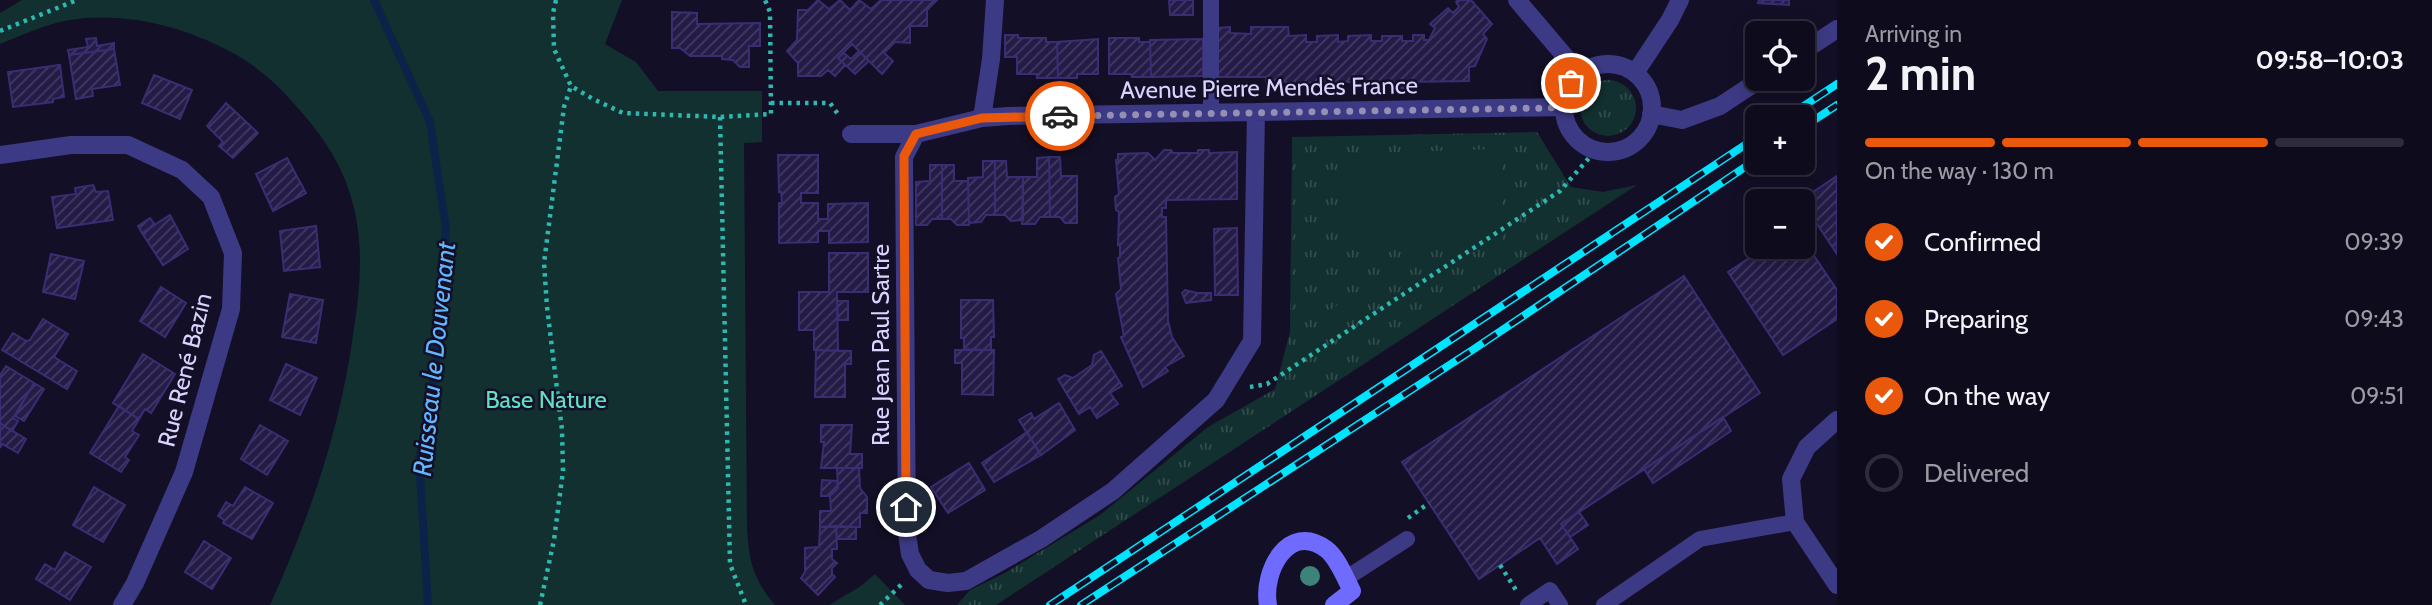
<!DOCTYPE html>
<html lang="en">
<head>
<meta charset="utf-8">
<style>
	:root { --surface:#0e0b1c; --page:#171425; --text:#f1f3f6; --muted:#9b9ba3; --line:#2e2b3b; --accent:#ea580c }
	body { margin:0; font-family:Cabin,sans-serif; background:var(--page); color:var(--text); height:100vh; display:flex; flex-direction:column; font-size:26px; white-space:nowrap }
	* { box-sizing:border-box; margin:0 }
	p { font-size:23px; color:var(--muted) }
	.icon { flex:none; width:38px; height:38px; fill:none; stroke:currentColor; stroke-width:2; stroke-linecap:round; stroke-linejoin:round }
	.map { position:relative; flex:1; overflow:hidden }
	.drawer { display:flex; flex-direction:column; background:var(--surface); width:595px }
	.drawer>* { flex:none }
	.tools { position:absolute; left:1745px; top:21px; display:grid; gap:14px }
	.tools a { display:grid; place-items:center; width:70px; height:70px; border-radius:10px; background:var(--surface); box-shadow:0 4px 18px #0003,0 0 0 2px var(--line); font-size:35px }
	.pin { position:absolute; display:grid; place-items:center; width:60px; height:60px; color:#fff; margin:-30px; border:4px solid #fff; border-radius:50%; box-shadow:0 2px 7px #0007 }
	.courier { position:absolute; display:grid; place-items:center; width:70px; height:70px; margin:-35px; border:5px solid #ea580c; border-radius:50%; background:#fff; color:#222; box-shadow:0 2px 9px #0007 }
	.head em { font-style:normal; font-weight:800 }
	.head div { display:flex; flex-direction:column-reverse }
	.head { display:flex; align-items:center; justify-content:space-between; height:119px; padding:0 28px }
	h1 { font-size:46px; font-weight:800; line-height:52px }
	.bar { display:grid; grid-template-columns:repeat(4,1fr); gap:10px 7px; align-content:center; height:84px; padding:0 28px }
	.bar i { height:9px; border-radius:5px; background:var(--line) }
	.bar .on { background:var(--accent) }
	.bar p { grid-column:span 4 }
	ol { padding:0 28px; list-style:none }
	li { display:flex; align-items:center; gap:21px; height:77px }
	li p { margin-inline-start:auto }
	li .icon { padding:7px; border-radius:50%; background:var(--accent); color:#fff; stroke-width:4 }
	li:last-child { color:var(--muted) }
	li i { width:38px; height:38px; border:4px solid var(--line); border-radius:50% }
	main { display:flex; flex:1; min-height:0 }
	.map>svg:first-child { display:block }
	.grass { fill:url(#grass-tufts) }
	.park { fill:#12302f }
	.lines { fill:none; stroke-linecap:round; stroke-linejoin:round }
	.stream { stroke:#0c2248; stroke-width:8 }
	.building { fill:url(#building-hatch); stroke:#3b2d73; stroke-width:2 }
	.path { stroke:#2fb8b0; stroke-width:4.5; stroke-dasharray:3.5 5; stroke-linecap:butt }
	.lane { stroke:#3d3a85; stroke-width:16 }
	.street { stroke:#3d3a85; stroke-width:18 }
	.secondary { stroke:#6f6bff; stroke-width:18 }
	.rail-casing { stroke:#00e5ff; stroke-width:8 }
	.rail { stroke:#130f26; stroke-width:5; stroke-dasharray:16; stroke-linecap:butt }
	.tree { fill:#3d827b }
	.done { stroke:#948fb3; stroke-width:7; stroke-dasharray:0 12.6 }
	.route { stroke:#ea580c; stroke-width:9 }
	.labels { text-anchor:middle; stroke-width:5; stroke-linejoin:round; paint-order:stroke }
	.street-label { font-size:24px; fill:#d9d4ff; stroke:#130f26 }
	.park-label { font-size:24px; fill:#5fe0c0; stroke:#130f26 }
	.water-label { font-size:26px; font-style:italic; fill:#62b6ff; stroke:#130f26 }
</style>
</head>
<body>
<main>
<div class="map">
<svg width="1837" height="605" viewBox="0 0 1837 605">
	<defs>
		<pattern id="grass-tufts" width="24" height="20" patternUnits="userSpaceOnUse" patternTransform="scale(1.75)"><rect width="24" height="20" fill="#12302f"/><path d="M3 7l-1-3M5 7V3M7 7l1-3M15 17l-1-3M17 17v-4M19 17l1-3" fill="none" stroke="#344d4e"/></pattern>
		<pattern id="building-hatch" width="6" height="6" patternUnits="userSpaceOnUse" patternTransform="scale(1.75)"><rect width="6" height="6" fill="#241b47"/><path d="M-1 1l2-2M0 6l6-6M5 7l2-2" fill="none" stroke="#433b63"/></pattern>
	</defs>
	<rect width="100%" height="100%" fill="#130f26"/>
	<path class="grass" d="M1580 108a28 28 0 1 1 56 0a28 28 0 1 1-56 0Z
		M 1537,132 L 1571,187 L 1603,192 L 1637,185 L 996,605 L 957,605 L 970,590 L 1005,573 L 1100,515 L 1208,427 L 1275,389 L 1290,332 L 1292,137 Z"/>
	<path class="park" d="M 22,0 L 622,0 L 605,44 L 636,62 L 658,91 L 762,91 L 762,142 L 744,143 L 747,528 C 749,561 753,579 775,605 L 270,605 C 311,514 341,427 354,328 C 361,283 364,241 351,197 C 341,162 321,134 297,107 C 275,81 250,60 219,46 C 175,24 119,12 70,20 C 45,24 23,35 0,44 L 0,13 Z
		M 1501,149 L 1503,243 L 1344,247 L 1341,154 Z
		M 1377,280 L 1385,293 L 1327,330 L 1319,317 Z
		M 875,574 L 905,605 L 829,605 L 861,586 Z"/>
	<g class="lines">
		<path class="stream" d="M 374,0 L 430,122 L 446,229 L 436,355 L 429,413 L 419,459 L 428,605"/>
	</g>
	<path class="building" d="M 818,0 L 829,9 L 840,0 L 850,10 L 859,0 L 871,9 L 881,0 L 937,0 L 927,10 L 927,26 L 910,26 L 910,43 L 895,42 L 884,53 L 893,61 L 882,74 L 852,44 L 838,58 L 845,65 L 835,76 L 828,70 L 821,76 L 798,76 L 798,63 L 787,51 L 797,40 L 798,10 L 808,10 Z
		M 1169,0 L 1193,0 L 1193,15 L 1170,15 Z
		M 1458,0 L 1471,0 L 1492,24 L 1483,34 L 1487,39 L 1475,66 L 1469,67 L 1469,81 L 1405,82 L 1405,88 L 1394,88 L 1394,82 L 1339,82 L 1340,89 L 1329,89 L 1329,83 L 1266,82 L 1266,77 L 1218,77 L 1217,28 L 1230,27 L 1230,33 L 1251,34 L 1251,27 L 1288,27 L 1289,36 L 1306,35 L 1306,42 L 1317,42 L 1317,36 L 1338,35 L 1338,42 L 1348,41 L 1348,36 L 1371,35 L 1371,41 L 1382,41 L 1382,36 L 1402,36 L 1402,41 L 1413,41 L 1413,35 L 1424,35 L 1424,40 L 1429,40 L 1435,28 L 1430,24 L 1448,8 L 1453,13 L 1459,7 L 1456,2 Z
		M 1759,0 L 1789,0 L 1789,5 L 1758,3 Z
		M 672,12 L 697,13 L 697,24 L 760,23 L 760,46 L 749,46 L 749,67 L 740,67 L 733,60 L 722,59 L 722,56 L 690,56 L 680,48 L 672,48 Z
		M 1005,35 L 1018,35 L 1018,38 L 1046,38 L 1046,42 L 1057,42 L 1058,78 L 1037,78 L 1037,74 L 1017,74 L 1017,57 L 1005,57 Z
		M 96,38 L 97,46 L 114,43 L 114,49 L 69,55 L 68,50 L 88,47 L 86,39 Z
		M 1109,38 L 1139,38 L 1139,42 L 1150,42 L 1151,77 L 1132,77 L 1131,74 L 1109,74 Z
		M 1098,39 L 1098,74 L 1077,74 L 1077,78 L 1058,78 L 1057,42 Z
		M 1203,39 L 1203,76 L 1151,77 L 1150,40 Z
		M 114,49 L 120,85 L 92,89 L 93,96 L 76,99 L 69,55 Z
		M 859,51 L 869,61 L 855,74 L 838,58 L 844,53 L 851,59 Z
		M 60,65 L 64,97 L 53,99 L 53,102 L 13,107 L 8,72 Z
		M 154,75 L 192,90 L 180,119 L 142,103 Z
		M 226,103 L 258,133 L 233,158 L 219,146 L 223,142 L 207,126 Z
		M 1164,150 L 1171,150 L 1173,153 L 1198,153 L 1198,150 L 1209,150 L 1209,153 L 1237,152 L 1237,199 L 1166,200 L 1166,208 L 1162,208 L 1162,217 L 1166,217 L 1168,321 L 1172,337 L 1184,356 L 1165,367 L 1168,371 L 1143,387 L 1121,337 L 1124,336 L 1116,294 L 1121,289 L 1118,258 L 1120,257 L 1120,244 L 1118,245 L 1119,212 L 1116,210 L 1115,197 L 1119,194 L 1116,160 L 1118,160 L 1118,154 L 1148,153 L 1155,160 Z
		M 778,155 L 818,155 L 818,193 L 801,193 L 801,203 L 818,203 L 818,219 L 828,219 L 828,204 L 868,203 L 868,242 L 829,243 L 829,231 L 818,231 L 818,242 L 779,243 L 779,203 L 782,203 L 781,192 L 779,192 Z
		M 1049,157 L 1050,217 L 1040,217 L 1035,224 L 1022,224 L 1023,177 L 1037,177 L 1037,158 Z
		M 1049,157 L 1060,157 L 1061,176 L 1077,176 L 1077,223 L 1065,223 L 1060,217 L 1050,217 Z
		M 287,158 L 306,193 L 273,211 L 256,174 Z
		M 983,161 L 995,161 L 995,215 L 986,215 L 981,222 L 969,223 L 968,178 L 983,177 Z
		M 995,161 L 1006,161 L 1007,177 L 1023,177 L 1023,220 L 1011,221 L 1005,215 L 995,215 Z
		M 930,165 L 942,165 L 942,219 L 932,219 L 927,225 L 916,225 L 916,182 L 930,181 Z
		M 942,165 L 954,165 L 954,181 L 968,181 L 969,225 L 957,225 L 951,219 L 942,219 Z
		M 1837,176 L 1837,254 L 1801,200 Z
		M 93,185 L 96,192 L 108,191 L 113,220 L 57,228 L 52,197 L 76,194 L 75,188 Z
		M 170,215 L 188,249 L 163,265 L 142,233 Z
		M 150,218 L 155,225 L 142,233 L 138,226 Z
		M 316,226 L 320,267 L 284,271 L 280,231 Z
		M 1237,228 L 1238,295 L 1215,295 L 1214,229 Z
		M 1802,238 L 1837,290 L 1837,319 L 1783,355 L 1728,272 L 1766,247 L 1802,247 Z
		M 829,253 L 868,253 L 868,292 L 837,292 L 838,351 L 814,350 L 814,330 L 799,330 L 799,292 L 829,292 Z
		M 51,254 L 84,261 L 75,299 L 43,292 Z
		M 1684,276 L 1760,393 L 1561,524 L 1578,549 L 1557,564 L 1540,538 L 1479,579 L 1402,462 Z
		M 161,287 L 186,303 L 165,337 L 140,321 Z
		M 1185,290 L 1197,293 L 1211,293 L 1211,300 L 1186,303 L 1182,293 Z
		M 290,294 L 323,300 L 316,343 L 282,337 Z
		M 961,300 L 993,300 L 994,337 L 991,337 L 991,350 L 964,349 L 964,338 L 961,338 Z
		M 837,301 L 848,301 L 848,320 L 838,320 Z
		M 43,319 L 68,334 L 54,357 L 77,371 L 67,389 L 2,350 L 13,333 L 26,341 L 30,340 Z
		M 816,350 L 851,351 L 851,364 L 845,364 L 845,397 L 815,397 Z
		M 955,350 L 994,350 L 993,395 L 962,394 L 962,363 L 955,363 Z
		M 1101,351 L 1122,386 L 1110,393 L 1118,404 L 1097,418 L 1090,407 L 1079,414 L 1058,379 L 1065,375 L 1073,378 L 1092,365 L 1094,355 Z
		M 143,354 L 175,374 L 151,413 L 145,409 L 139,419 L 113,403 Z
		M 286,364 L 317,378 L 300,415 L 270,400 Z
		M 6,366 L 34,383 L 13,418 L 18,421 L 12,431 L 0,423 L 0,375 Z
		M 34,383 L 44,389 L 24,421 L 15,416 Z
		M 1059,403 L 1075,430 L 1041,455 L 1019,420 L 1031,413 L 1034,419 Z
		M 119,406 L 139,419 L 132,431 L 139,435 L 125,457 L 129,460 L 121,472 L 90,453 Z
		M 1723,417 L 1731,431 L 1653,483 L 1644,469 Z
		M 0,423 L 26,439 L 18,453 L 2,444 L 0,448 Z
		M 260,425 L 288,441 L 267,475 L 241,459 Z
		M 821,425 L 852,425 L 850,454 L 862,454 L 862,468 L 821,468 L 824,442 L 821,442 Z
		M 1027,432 L 1041,455 L 994,482 L 982,463 Z
		M 969,463 L 985,490 L 948,513 L 931,487 Z
		M 837,468 L 859,468 L 860,488 L 867,497 L 867,513 L 860,513 L 860,527 L 820,527 L 820,511 L 831,511 L 830,496 L 838,488 Z
		M 822,480 L 837,481 L 838,488 L 830,496 L 821,496 Z
		M 94,487 L 125,505 L 103,542 L 73,525 Z
		M 245,487 L 273,503 L 252,539 L 223,523 L 224,520 L 218,516 L 226,502 L 233,506 Z
		M 1579,512 L 1588,525 L 1570,537 L 1561,524 Z
		M 836,526 L 856,527 L 856,539 L 837,539 Z
		M 836,526 L 837,549 L 832,549 L 832,559 L 837,563 L 832,568 L 832,574 L 835,577 L 818,595 L 801,578 L 805,572 L 805,548 L 819,547 L 820,527 Z
		M 204,541 L 231,558 L 212,589 L 185,572 Z
		M 65,552 L 91,567 L 70,600 L 36,579 L 45,564 L 55,570 Z"/>
	<g class="lines">
		<path class="path" d="M 556,0 L 553,13 L 554,49 L 571,86 L 593,99 L 623,113 L 720,117 L 771,114 L 770,12 L 765,0
			M 0,31 L 77,0
			M 771,103 L 830,103 L 840,117
			M 720,117 L 730,564 L 746,605
			M 1250,387 L 1267,384 L 1560,191 L 1596,150
			M 1408,518 L 1429,503
			M 1500,565 L 1516,590
			M 540,605 L 554,540 L 563,471 L 562,430 L 547,307 L 544,263 L 564,107 L 571,86
			M 880,605 L 902,584"/>
		<path class="lane" d="M 1211,0 L 1211,113
			M 1345,579 L 1407,539
			M 1528,605 L 1550,590 L 1560,605
			M 1604,605 L 1700,539 L 1795,522"/>
		<path class="street" d="M 1517,0 L 1580,74
			M 1802,52 L 1837,29
			M1564 108a44 44 0 1 1 88 0a44 44 0 1 1-88 0Z
			M 1635,73 L 1670,20 L 1680,0
			M 1651,114 L 1682,120 L 1720,106 L 1761,79
			M 982,118 L 991,59 L 995,0
			M 851,134 L 916,134 L 982,118 L 1008,116 L 1564,107
			M 916,134 L 904,157 L 907,534 L 910,554 L 918,570 L 929,580 L 948,583 L 966,581 L 1041,539 L 1113,491 L 1216,400 L 1252,341 L 1256,112
			M 0,155 L 71,145 L 128,145 L 182,170 L 211,197 L 233,253 L 231,309 L 184,472 L 135,583 L 122,605
			M 1837,420 L 1807,447 L 1791,479 L 1795,522 L 1837,585"/>
		<path class="secondary" d="M 1268,605 C 1262,572 1288,521 1326,549 C 1338,558 1345,578 1352,591 L 1334,605"/>
		<defs>
			<path id="rail" d="M 1787,117 L 1837,84
				M 1802,128 L 1837,105
				M 1050,605 L 1757,137
				M 1081,605 L 1474,349 L 1757,159"/>
		</defs>
		<use href="#rail" class="rail-casing"/>
		<use href="#rail" class="rail"/>
	</g>
	<circle class="tree" cx="1310" cy="576" r="10"/>
	<g class="lines">
		<path class="done" d="M 1060,116 L 1548,108 L 1564,107 L 1566,94 L 1571,83"/>
		<path class="route" d="M 906,507 L 904,156 L 916,134 L 982,118 L 1060,116"/>
	</g>
	<g class="labels">
		<g class="street-label">
			<text transform="translate(1269 88) rotate(-1)" y="8">Avenue Pierre Mendès France</text>
			<text transform="translate(881 345) rotate(-90)" y="8">Rue Jean Paul Sartre</text>
			<text transform="translate(185 370) rotate(-76)" y="8">Rue René Bazin</text>
		</g>
		<g class="park-label">
			<text x="546" y="408">Base Nature</text>
		</g>
		<g class="water-label">
			<text transform="translate(434 359) rotate(-84)" y="9">Ruisseau le Douvenant</text>
		</g>
	</g>
</svg>
<div class="tools">
<a><svg class="icon" aria-label="locate" viewBox="0 0 24 24"><circle cx="12" cy="12" r="6"/><path d="M12 2v4M12 18v4M2 12h4M18 12h4"/></svg></a>
<a>+</a>
<a>−</a>
</div>
<div class="pin" style="left:1571px;top:83px;background:#ea580c"><svg class="icon" aria-label="bag" viewBox="0 0 24 24"><path d="M5 8h14l-1 12H6zM9 8a3 3 0 0 1 6 0"/></svg></div>
<div class="pin" style="left:906px;top:507px;background:#1f2937"><svg class="icon" aria-label="home" viewBox="0 0 24 24"><path d="M3 11l9-7 9 7M6 9v11h12V9"/></svg></div>
<div class="courier" style="left:1060px;top:116px"><svg class="icon" aria-label="car" viewBox="0 0 24 24"><path d="M5 17H2v-5l4-1 3-4h7l3 4 3 1v5h-3M9 17h6M6 11h13"/><circle cx="7" cy="17" r="2"/><circle cx="17" cy="17" r="2"/></svg></div>
</div>
<section class="drawer">
<div class="head"><div><h1>2 min</h1><p>Arriving in</p></div><em>09:58–10:03</em></div>
<div class="bar"><i class="on"></i><i class="on"></i><i class="on"></i><i></i><p>On the way · 130 m</p></div>
<ol>
<li><svg class="icon" aria-label="check" viewBox="0 0 24 24"><path d="M5 12l5 5 9-10"/></svg>Confirmed<p>09:39</p></li>
<li><svg class="icon" aria-label="check" viewBox="0 0 24 24"><path d="M5 12l5 5 9-10"/></svg>Preparing<p>09:43</p></li>
<li><svg class="icon" aria-label="check" viewBox="0 0 24 24"><path d="M5 12l5 5 9-10"/></svg>On the way<p>09:51</p></li>
<li><i></i>Delivered</li>
</ol>
</section>
</main>
</body>
</html>
